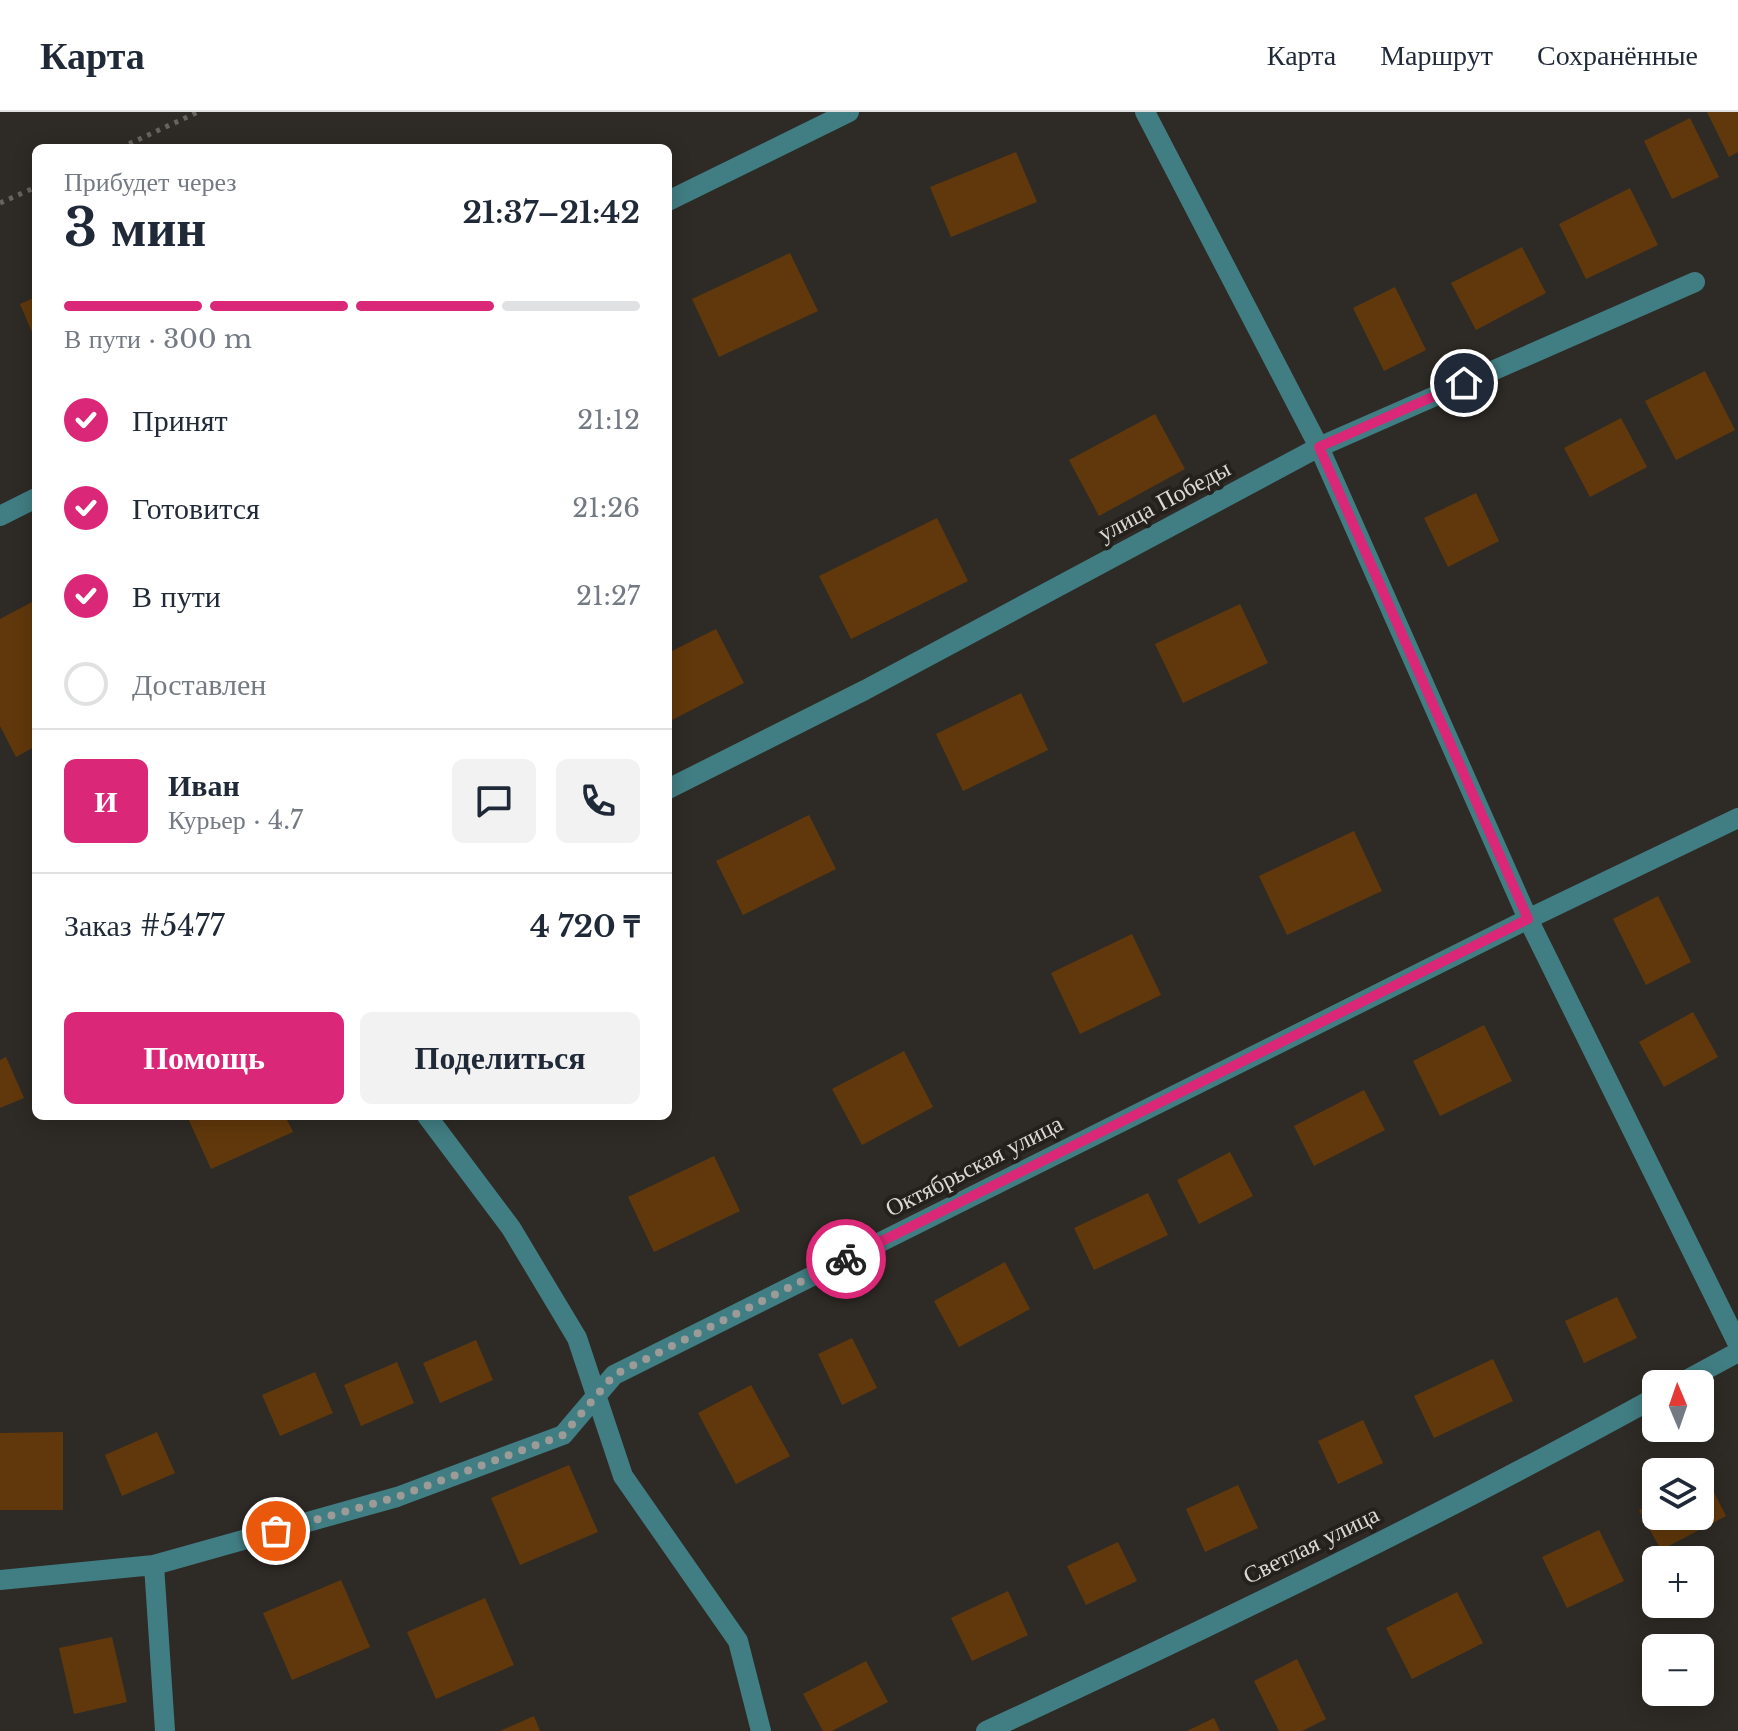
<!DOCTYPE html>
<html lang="ru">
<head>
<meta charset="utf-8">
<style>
	:root { --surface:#fff; --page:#f2f2f3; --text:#1f2937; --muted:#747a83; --line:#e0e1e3; --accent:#db2777 }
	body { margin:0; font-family:"Libre Baskerville",serif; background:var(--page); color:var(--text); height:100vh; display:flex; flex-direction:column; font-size:30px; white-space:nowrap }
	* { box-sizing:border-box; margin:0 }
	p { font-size:26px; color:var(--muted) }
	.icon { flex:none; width:44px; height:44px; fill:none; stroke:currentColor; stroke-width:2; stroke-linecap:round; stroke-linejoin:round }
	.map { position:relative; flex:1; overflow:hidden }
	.panel { position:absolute; left:32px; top:32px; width:640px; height:976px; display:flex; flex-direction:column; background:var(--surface); border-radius:12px; box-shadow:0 4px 20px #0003 }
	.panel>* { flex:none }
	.needle { width:52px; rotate:358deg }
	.buttons { position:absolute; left:1642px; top:1258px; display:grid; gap:16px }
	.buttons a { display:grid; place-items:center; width:72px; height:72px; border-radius:12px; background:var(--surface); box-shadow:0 4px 20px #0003; font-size:40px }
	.pin { position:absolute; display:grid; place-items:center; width:68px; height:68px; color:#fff; margin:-34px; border:4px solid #fff; border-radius:50%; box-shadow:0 2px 8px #0007 }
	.courier { position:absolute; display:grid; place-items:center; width:80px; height:80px; margin:-40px; border:6px solid #db2777; border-radius:50%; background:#fff; color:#222; box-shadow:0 2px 10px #0007 }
	.headline em { font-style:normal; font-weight:800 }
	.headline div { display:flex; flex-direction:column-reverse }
	.headline { display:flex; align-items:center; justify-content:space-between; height:136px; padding:0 32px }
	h1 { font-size:52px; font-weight:800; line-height:60px }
	.bar { display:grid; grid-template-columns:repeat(4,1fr); gap:12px 8px; align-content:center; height:96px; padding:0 32px }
	.bar i { height:10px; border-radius:6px; background:var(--line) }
	.bar .on { background:var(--accent) }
	.bar p { grid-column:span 4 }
	.line { display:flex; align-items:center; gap:20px; padding:0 32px; border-top:2px solid var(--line) }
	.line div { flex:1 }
	.round { display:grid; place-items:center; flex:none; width:84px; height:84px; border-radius:12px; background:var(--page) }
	ol { padding:0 32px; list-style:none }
	li { display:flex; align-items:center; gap:24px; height:88px }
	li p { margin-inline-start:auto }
	li .icon { padding:8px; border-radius:50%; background:var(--accent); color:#fff; stroke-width:4 }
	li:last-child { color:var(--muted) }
	li i { width:44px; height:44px; border:4px solid var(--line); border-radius:50% }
	.primary-button { display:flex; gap:16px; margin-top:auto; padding:16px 32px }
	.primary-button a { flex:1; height:92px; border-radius:12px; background:var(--accent); color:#fff; font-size:32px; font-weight:800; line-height:92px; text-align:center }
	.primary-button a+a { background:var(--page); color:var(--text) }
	header { display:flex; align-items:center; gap:48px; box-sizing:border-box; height:112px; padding:0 40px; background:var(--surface); border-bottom:2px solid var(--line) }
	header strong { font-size:38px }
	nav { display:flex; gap:44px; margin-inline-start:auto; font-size:28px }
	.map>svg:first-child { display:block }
	.building { fill:#61380b }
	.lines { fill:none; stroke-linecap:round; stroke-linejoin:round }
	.path { stroke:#66645f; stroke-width:5; stroke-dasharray:4 6; stroke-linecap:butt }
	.minor { stroke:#417e83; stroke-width:20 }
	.done { stroke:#9d9b97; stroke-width:8; stroke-dasharray:0 14.4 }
	.route { stroke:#db2777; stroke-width:10 }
	.labels { text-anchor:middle; stroke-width:8; stroke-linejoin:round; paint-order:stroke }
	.street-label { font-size:24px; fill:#d9d8d4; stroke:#24211c }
</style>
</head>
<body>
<header>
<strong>Карта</strong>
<nav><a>Карта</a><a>Маршрут</a><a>Сохранённые</a></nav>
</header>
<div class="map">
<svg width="1738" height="1619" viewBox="0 0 1738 1619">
	<rect width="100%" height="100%" fill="#2e2b26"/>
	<path class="building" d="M 1707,0 L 1738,0 L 1738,40 L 1729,45 Z
		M 1690,6 L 1719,65 L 1672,87 L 1644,29 Z
		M 1016,40 L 1037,90 L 951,125 L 930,75 Z
		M 1630,76 L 1658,133 L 1586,167 L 1559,112 Z
		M 1522,135 L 1546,181 L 1476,218 L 1451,171 Z
		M 790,141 L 818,199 L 719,245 L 692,187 Z
		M 1395,175 L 1426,238 L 1384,259 L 1353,196 Z
		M 36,185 L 36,224 L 34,225 L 20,192 Z
		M 1705,259 L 1735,318 L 1676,348 L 1645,289 Z
		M 1155,302 L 1185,357 L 1099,404 L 1069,348 Z
		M 1621,306 L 1647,355 L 1590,385 L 1564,336 Z
		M 1476,381 L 1499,429 L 1448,455 L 1424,406 Z
		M 937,406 L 968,469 L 851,527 L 819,464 Z
		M 36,488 L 36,634 L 16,645 L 0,614 L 0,507 Z
		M 1240,492 L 1268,551 L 1183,591 L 1155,532 Z
		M 716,517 L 744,571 L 668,610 L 668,541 Z
		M 1021,581 L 1048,638 L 963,679 L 936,622 Z
		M 809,703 L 836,757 L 743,803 L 716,749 Z
		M 1354,719 L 1382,779 L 1287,823 L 1259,764 Z
		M 1658,784 L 1691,850 L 1646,873 L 1613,807 Z
		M 1132,822 L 1161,883 L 1080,922 L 1051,861 Z
		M 1693,900 L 1718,945 L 1664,975 L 1639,930 Z
		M 1484,913 L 1512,969 L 1440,1004 L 1413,949 Z
		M 904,939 L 933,995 L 862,1033 L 832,977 Z
		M 6,945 L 24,986 L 0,996 L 0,948 Z
		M 1364,978 L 1385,1018 L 1314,1054 L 1294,1014 Z
		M 187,1004 L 285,1004 L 293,1020 L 211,1057 Z
		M 1230,1040 L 1253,1084 L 1199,1112 L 1177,1068 Z
		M 714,1044 L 740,1099 L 654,1140 L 628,1085 Z
		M 1148,1081 L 1168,1123 L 1094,1158 L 1074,1116 Z
		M 1005,1150 L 1030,1197 L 959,1235 L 934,1189 Z
		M 1617,1185 L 1637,1226 L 1584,1251 L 1565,1209 Z
		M 852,1226 L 877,1276 L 842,1293 L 818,1242 Z
		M 476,1228 L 493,1268 L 440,1291 L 423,1251 Z
		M 1493,1247 L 1513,1289 L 1434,1326 L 1414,1284 Z
		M 397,1250 L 414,1291 L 361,1314 L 344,1273 Z
		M 315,1260 L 333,1301 L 280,1324 L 262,1283 Z
		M 751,1273 L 790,1344 L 736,1372 L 698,1301 Z
		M 1363,1308 L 1383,1351 L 1338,1372 L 1318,1329 Z
		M 63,1320 L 63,1398 L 0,1398 L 0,1321 Z
		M 157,1320 L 175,1361 L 122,1384 L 105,1343 Z
		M 569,1353 L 598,1420 L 520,1453 L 491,1386 Z
		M 1705,1363 L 1726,1404 L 1661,1438 L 1639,1398 L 1656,1389 L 1656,1404 L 1700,1404 L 1700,1366 Z
		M 1238,1373 L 1258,1416 L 1205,1440 L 1186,1397 Z
		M 1599,1418 L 1624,1469 L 1567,1496 L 1542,1445 Z
		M 1118,1430 L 1137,1469 L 1086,1493 L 1067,1454 Z
		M 341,1468 L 370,1535 L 292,1568 L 263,1501 Z
		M 1008,1479 L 1028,1523 L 972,1549 L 951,1506 Z
		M 1457,1480 L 1483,1531 L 1412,1567 L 1386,1516 Z
		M 485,1486 L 514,1553 L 436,1587 L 407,1520 Z
		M 112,1525 L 127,1590 L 74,1602 L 59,1536 Z
		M 1297,1547 L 1326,1607 L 1302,1619 L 1279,1619 L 1254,1569 Z
		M 866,1549 L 888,1590 L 832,1619 L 823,1619 L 803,1582 Z
		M 534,1604 L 540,1619 L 500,1619 Z
		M 1214,1606 L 1220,1619 L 1187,1619 Z"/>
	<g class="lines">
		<path class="path" d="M 120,36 L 198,0
			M 0,91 L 36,75"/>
		<path class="minor" d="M 1145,0 L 1319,335 L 1528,807 L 1738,1232
			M 668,89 L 849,0
			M 0,404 L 36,386
			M 668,677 L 865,578 L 1319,335 L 1695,170
			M 427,1004 L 511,1116 L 577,1226 L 623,1364 L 738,1529 L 761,1619
			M 1679,1272 L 1738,1240
			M 154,1453 L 165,1619
			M 0,1468 L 154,1453 L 397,1385 L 563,1323 L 614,1263 L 1528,807 L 1738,706
			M 986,1619 C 1212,1515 1438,1405 1656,1285"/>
	</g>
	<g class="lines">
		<path class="done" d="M 276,1419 L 397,1385 L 563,1323 L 614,1263 L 846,1147"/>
		<path class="route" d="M 846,1147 L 1528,807 L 1319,335 L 1464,271"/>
	</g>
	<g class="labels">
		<g class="street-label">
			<text transform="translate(1164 389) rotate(-28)" y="8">улица Победы</text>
			<text transform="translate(974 1054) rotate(-27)" y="8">Октябрьская улица</text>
			<text transform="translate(1311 1433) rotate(-26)" y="8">Светлая улица</text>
		</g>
	</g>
</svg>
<div class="buttons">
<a><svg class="needle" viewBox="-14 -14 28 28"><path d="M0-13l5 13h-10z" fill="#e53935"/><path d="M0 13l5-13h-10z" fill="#747a83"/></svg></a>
<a><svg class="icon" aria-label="layers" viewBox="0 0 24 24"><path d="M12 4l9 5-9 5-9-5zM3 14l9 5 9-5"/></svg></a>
<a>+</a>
<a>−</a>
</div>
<div class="pin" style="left:276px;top:1419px;background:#ea580c"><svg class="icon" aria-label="bag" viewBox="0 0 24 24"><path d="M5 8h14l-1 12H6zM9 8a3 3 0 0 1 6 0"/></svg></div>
<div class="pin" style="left:1464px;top:271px;background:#1f2937"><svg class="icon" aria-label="home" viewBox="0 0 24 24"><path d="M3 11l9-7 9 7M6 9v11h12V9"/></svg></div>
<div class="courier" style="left:846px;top:1147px"><svg class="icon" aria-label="bike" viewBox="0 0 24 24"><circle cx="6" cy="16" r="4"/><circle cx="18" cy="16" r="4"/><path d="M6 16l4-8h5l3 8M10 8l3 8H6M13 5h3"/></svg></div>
<section class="panel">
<div class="headline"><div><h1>3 мин</h1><p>Прибудет через</p></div><em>21:37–21:42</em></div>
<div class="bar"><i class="on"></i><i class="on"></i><i class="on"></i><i></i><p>В пути · 300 m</p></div>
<ol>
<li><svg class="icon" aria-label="check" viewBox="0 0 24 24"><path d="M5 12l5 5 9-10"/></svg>Принят<p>21:12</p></li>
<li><svg class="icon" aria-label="check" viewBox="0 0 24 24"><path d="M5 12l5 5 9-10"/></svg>Готовится<p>21:26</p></li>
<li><svg class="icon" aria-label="check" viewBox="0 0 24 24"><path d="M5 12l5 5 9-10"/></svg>В пути<p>21:27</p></li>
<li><i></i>Доставлен</li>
</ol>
<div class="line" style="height:144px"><b class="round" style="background:var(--accent);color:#fff">И</b><div><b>Иван</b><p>Курьер · 4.7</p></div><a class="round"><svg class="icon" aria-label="chat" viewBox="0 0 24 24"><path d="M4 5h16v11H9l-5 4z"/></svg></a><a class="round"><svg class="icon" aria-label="phone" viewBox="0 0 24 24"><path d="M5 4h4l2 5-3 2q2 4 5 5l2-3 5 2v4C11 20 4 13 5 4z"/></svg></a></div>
<div class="line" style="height:104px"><div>Заказ #5477</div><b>4 720 ₸</b></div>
<div class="primary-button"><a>Помощь</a><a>Поделиться</a></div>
</section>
</div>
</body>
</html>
